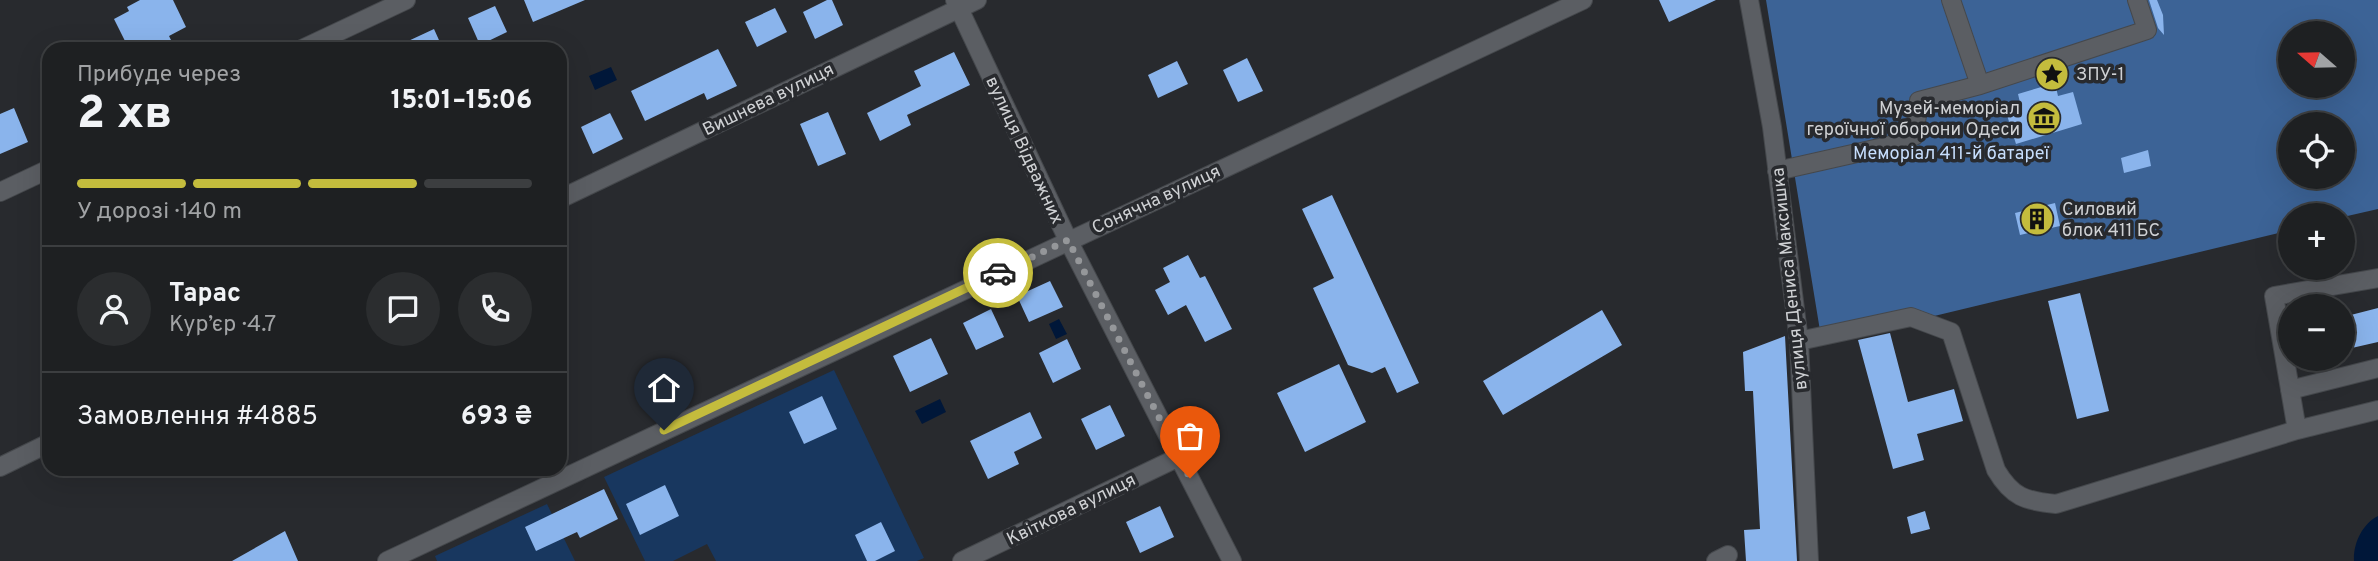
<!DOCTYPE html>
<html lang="uk">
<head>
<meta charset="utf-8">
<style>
	:root { --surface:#1e2022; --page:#2b2d2f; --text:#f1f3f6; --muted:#a1a3a5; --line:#3c3e40; --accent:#c4bc3d }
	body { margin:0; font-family:Overpass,sans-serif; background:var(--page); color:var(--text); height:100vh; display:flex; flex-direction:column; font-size:26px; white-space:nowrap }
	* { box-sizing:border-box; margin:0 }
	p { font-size:23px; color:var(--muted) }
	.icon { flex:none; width:38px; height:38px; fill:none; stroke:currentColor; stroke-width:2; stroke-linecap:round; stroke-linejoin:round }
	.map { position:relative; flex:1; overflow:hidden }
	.drawer { position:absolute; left:42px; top:42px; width:525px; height:434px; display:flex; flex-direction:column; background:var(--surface); border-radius:21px; box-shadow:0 7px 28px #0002,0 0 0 2px var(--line) }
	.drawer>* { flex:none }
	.needle { width:46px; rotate:290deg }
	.controls { position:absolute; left:2278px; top:21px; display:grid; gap:14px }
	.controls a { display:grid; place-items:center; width:77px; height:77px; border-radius:50%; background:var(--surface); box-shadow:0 7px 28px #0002,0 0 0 2px var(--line); font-size:35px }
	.pin { position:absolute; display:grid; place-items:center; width:60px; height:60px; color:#fff; margin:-72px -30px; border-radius:50% 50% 50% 0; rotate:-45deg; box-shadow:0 0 7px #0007 }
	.pin .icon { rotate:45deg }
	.courier { position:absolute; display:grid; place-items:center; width:70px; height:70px; margin:-35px; border:5px solid #c4bc3d; border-radius:50%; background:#fff; color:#222; box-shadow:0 2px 9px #0007 }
	.headline em { font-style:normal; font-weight:800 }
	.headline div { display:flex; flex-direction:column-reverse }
	.headline { display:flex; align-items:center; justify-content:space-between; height:119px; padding:0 35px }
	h1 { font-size:46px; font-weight:800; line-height:52px }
	.bar { display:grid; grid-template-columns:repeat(4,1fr); gap:10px 7px; align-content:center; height:84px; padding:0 35px }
	.bar i { height:9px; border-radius:5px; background:var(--line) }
	.bar .active { background:var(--accent) }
	.bar p { grid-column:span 4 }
	.line { display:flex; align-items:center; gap:18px; padding:0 35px; border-top:2px solid var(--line) }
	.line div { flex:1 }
	.round { display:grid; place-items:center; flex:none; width:74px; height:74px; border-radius:37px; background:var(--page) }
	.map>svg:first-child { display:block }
	.green { fill:#18375f }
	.forest { fill:#3c6396; fill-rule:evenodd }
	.water { fill:#001739 }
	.building { fill:#8ab4ec }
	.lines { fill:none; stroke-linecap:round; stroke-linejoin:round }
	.minor-casing { stroke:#45484c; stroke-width:20 }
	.minor { stroke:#5b5e63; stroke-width:18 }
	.done { stroke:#95979a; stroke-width:7; stroke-dasharray:0 12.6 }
	.route { stroke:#c4bc3d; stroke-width:9 }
	.labels { text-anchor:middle; stroke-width:7; stroke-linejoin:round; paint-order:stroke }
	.poi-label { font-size:18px; fill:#cfd1d4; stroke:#282a2e; text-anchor:start }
	.street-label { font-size:18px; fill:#cfd1d4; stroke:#282a2e }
	.park-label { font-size:18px; fill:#c7defd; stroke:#282a2e }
</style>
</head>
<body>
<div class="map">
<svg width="2378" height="561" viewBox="0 0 2378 561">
	<rect width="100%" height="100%" fill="#282a2e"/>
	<path class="green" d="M 834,370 L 924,558 L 917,561 L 716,561 L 707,544 L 673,561 L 645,561 L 604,477 Z
		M 547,504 L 575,561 L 437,561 L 435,556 Z"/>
	<path class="forest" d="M 1766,0 L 2378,0 L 2378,209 L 2343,217 L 2343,215 L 2291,215 L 2291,230 L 1822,343 ZM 2291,33 L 2343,33 L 2343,86 L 2291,86 ZM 2291,124 L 2343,124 L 2343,177 L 2291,177 Z"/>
	<path class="water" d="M 611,67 L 617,80 L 595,90 L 589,76 Z
		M 1059,319 L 1067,334 L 1056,339 L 1049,324 Z
		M 940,399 L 946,412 L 922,424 L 915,411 Z
		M 2378,516 L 2378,561 L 2354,561 C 2353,544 2362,524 2378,516 Z"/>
	<path class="building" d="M 140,0 L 173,0 L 186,27 L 169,36 L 172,42 L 158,49 L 129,49 L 114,19 L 129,11 L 127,7 Z
		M 524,0 L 585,0 L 533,22 Z
		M 827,0 L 832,0 L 843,25 L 815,39 L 803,12 Z
		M 1659,0 L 1716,0 L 1669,22 Z
		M 2149,0 L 2157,0 L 2163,15 L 2164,35 L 2158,28 Z
		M 495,6 L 507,32 L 480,45 L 468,18 Z
		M 775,8 L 787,32 L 757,47 L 745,22 Z
		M 434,29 L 443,49 L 391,49 Z
		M 718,49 L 737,86 L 707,100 L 704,93 L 645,121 L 631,91 Z
		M 954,52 L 970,85 L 907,115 L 911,125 L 880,141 L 867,113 L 921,86 L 914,71 Z
		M 1247,58 L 1263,91 L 1238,102 L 1223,70 Z
		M 1177,61 L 1188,84 L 1158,98 L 1148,75 Z
		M 2055,83 L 2058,96 L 2073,92 L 2082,124 L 2016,144 L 2006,112 L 2021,107 L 2018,94 Z
		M 14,108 L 28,142 L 0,154 L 0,114 Z
		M 828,112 L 846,154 L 818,166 L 800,124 Z
		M 610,113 L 623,139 L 593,154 L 581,127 Z
		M 2148,150 L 2151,166 L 2124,173 L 2121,158 Z
		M 1332,195 L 1419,383 L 1397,393 L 1385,367 L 1372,373 L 1348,365 L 1313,288 L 1334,278 L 1302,209 Z
		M 2055,203 L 2060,226 L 2020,235 L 2015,213 Z
		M 1188,255 L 1200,278 L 1205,276 L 1232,329 L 1205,342 L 1186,305 L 1168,315 L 1155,290 L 1170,282 L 1163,268 Z
		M 1050,281 L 1063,307 L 1029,322 L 1017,296 Z
		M 2080,293 L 2109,411 L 2077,419 L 2048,301 Z
		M 2378,308 L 2378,342 L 2343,350 L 2343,317 Z
		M 991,309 L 1004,337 L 976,350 L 963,323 Z
		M 1602,310 L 1622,345 L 1503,415 L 1483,381 Z
		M 1890,333 L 1908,402 L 1954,389 L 1963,421 L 1917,434 L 1924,460 L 1893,469 L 1858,340 Z
		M 1785,336 L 1797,561 L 1746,561 L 1744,530 L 1760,529 L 1753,391 L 1745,391 L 1743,352 Z
		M 931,338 L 948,374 L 910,392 L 893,356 Z
		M 1067,339 L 1081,369 L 1053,383 L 1039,353 Z
		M 1339,364 L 1366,422 L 1305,452 L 1277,393 Z
		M 822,396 L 837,429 L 804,444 L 789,412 Z
		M 1110,405 L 1125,436 L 1096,450 L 1081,419 Z
		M 1030,412 L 1042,438 L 1014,452 L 1019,464 L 988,479 L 970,441 Z
		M 665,485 L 679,516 L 640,535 L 626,504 Z
		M 604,489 L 618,519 L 580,538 L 577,532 L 536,551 L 525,527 Z
		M 1160,506 L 1174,537 L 1140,553 L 1126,522 Z
		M 1925,511 L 1930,529 L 1911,534 L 1907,517 Z
		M 881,522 L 895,551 L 875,561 L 867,561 L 855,535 Z
		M 285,531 L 298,561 L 232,561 Z"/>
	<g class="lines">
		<defs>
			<path id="minor" d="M 955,0 L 1068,240 L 1232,561
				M 1749,0 L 1772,127 L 1799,341 L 1809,561
				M 1951,0 L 1980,85
				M 302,49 L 406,0
				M 1777,171 L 1888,146 L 1914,136 L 1919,101 L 1980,85 L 2147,30 L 2137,0
				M 0,192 L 49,169
				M 560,199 L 977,0
				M 1799,341 L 1911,317 L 1951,332 L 1996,470 C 2012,497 2025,501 2056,504 L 2297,430 L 2378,410
				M 2290,390 L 2378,368
				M 2297,430 L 2274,296 L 2378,278
				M 0,467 L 49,443
				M 387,561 L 1583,0
				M 962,561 L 1179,457
				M 1716,561 L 1728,555"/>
		</defs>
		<use href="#minor" class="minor-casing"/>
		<use href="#minor" class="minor"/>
	</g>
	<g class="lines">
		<path class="done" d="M 998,273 L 1068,240 L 1190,478"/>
		<path class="route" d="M 664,430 L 998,273"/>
	</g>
	<defs>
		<symbol id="sight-disc" viewBox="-11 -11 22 22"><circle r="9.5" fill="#c4bc3d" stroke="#282a2e"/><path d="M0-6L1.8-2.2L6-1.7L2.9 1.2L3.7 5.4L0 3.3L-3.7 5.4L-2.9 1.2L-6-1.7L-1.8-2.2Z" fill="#111"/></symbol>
		<symbol id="museum-disc" viewBox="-11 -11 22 22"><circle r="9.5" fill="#c4bc3d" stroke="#282a2e"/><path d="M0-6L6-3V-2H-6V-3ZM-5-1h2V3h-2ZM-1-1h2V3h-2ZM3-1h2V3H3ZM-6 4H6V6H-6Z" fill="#111"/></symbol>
		<symbol id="building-disc" viewBox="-11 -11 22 22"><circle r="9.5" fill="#c4bc3d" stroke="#282a2e"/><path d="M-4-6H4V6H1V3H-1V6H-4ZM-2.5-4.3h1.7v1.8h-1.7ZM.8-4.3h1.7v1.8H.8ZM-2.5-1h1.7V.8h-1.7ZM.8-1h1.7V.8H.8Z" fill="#111"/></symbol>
	</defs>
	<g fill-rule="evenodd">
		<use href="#sight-disc" x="2033" y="55" width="38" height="38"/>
		<use href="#museum-disc" x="2025" y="99" width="38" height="38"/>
		<use href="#building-disc" x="2018" y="200" width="38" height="38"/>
	</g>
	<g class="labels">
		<g class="poi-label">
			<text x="2076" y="80">ЗПУ-1</text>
			<text x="2020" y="114" text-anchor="end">Музей-меморіал<tspan x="2020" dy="21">героїчної оборони Одеси</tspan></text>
			<text x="2062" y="215">Силовий<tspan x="2062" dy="21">блок 411 БС</tspan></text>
		</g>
		<g class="street-label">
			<text transform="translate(768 99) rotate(-26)" y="6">Вишнева вулиця</text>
			<text transform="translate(1025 150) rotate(65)" y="6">вулиця Відважних</text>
			<text transform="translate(1156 199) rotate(-25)" y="6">Сонячна вулиця</text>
			<text transform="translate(1789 279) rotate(-96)" y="6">вулиця Дениса Максишка</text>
			<text transform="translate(1071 509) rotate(-26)" y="6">Квіткова вулиця</text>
		</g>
		<g class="park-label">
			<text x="1951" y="159">Меморіал 411-й батареї</text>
		</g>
	</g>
</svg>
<div class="controls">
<a><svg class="needle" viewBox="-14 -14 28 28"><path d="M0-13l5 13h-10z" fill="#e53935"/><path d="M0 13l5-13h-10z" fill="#a1a3a5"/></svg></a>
<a><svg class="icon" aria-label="locate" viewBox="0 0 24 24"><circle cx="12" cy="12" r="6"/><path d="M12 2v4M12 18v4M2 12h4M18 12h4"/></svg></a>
<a>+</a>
<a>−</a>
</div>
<div class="pin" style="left:1190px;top:478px;background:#ea580c"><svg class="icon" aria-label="bag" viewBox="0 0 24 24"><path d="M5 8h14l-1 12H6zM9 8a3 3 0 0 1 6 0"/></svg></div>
<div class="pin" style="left:664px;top:430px;background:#1f2937"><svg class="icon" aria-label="home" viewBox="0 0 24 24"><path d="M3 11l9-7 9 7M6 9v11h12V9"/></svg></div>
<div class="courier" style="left:998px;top:273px"><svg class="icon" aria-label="car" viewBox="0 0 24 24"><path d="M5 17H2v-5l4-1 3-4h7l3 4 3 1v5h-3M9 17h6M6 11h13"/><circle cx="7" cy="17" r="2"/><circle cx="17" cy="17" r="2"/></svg></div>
<section class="drawer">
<div class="headline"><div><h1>2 хв</h1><p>Прибуде через</p></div><em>15:01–15:06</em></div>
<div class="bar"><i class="active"></i><i class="active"></i><i class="active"></i><i></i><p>У дорозі · 140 m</p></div>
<div class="line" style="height:126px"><a class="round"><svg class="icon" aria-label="person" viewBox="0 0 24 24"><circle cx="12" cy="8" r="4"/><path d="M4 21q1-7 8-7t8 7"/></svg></a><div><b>Тарас</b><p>Кур’єр · 4.7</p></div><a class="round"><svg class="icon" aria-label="chat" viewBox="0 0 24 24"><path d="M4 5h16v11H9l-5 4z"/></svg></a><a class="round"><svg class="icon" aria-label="phone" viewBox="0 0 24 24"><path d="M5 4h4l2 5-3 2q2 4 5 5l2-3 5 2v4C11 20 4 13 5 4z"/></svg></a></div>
<div class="line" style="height:91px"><div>Замовлення #4885</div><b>693 ₴</b></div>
</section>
</div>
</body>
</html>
